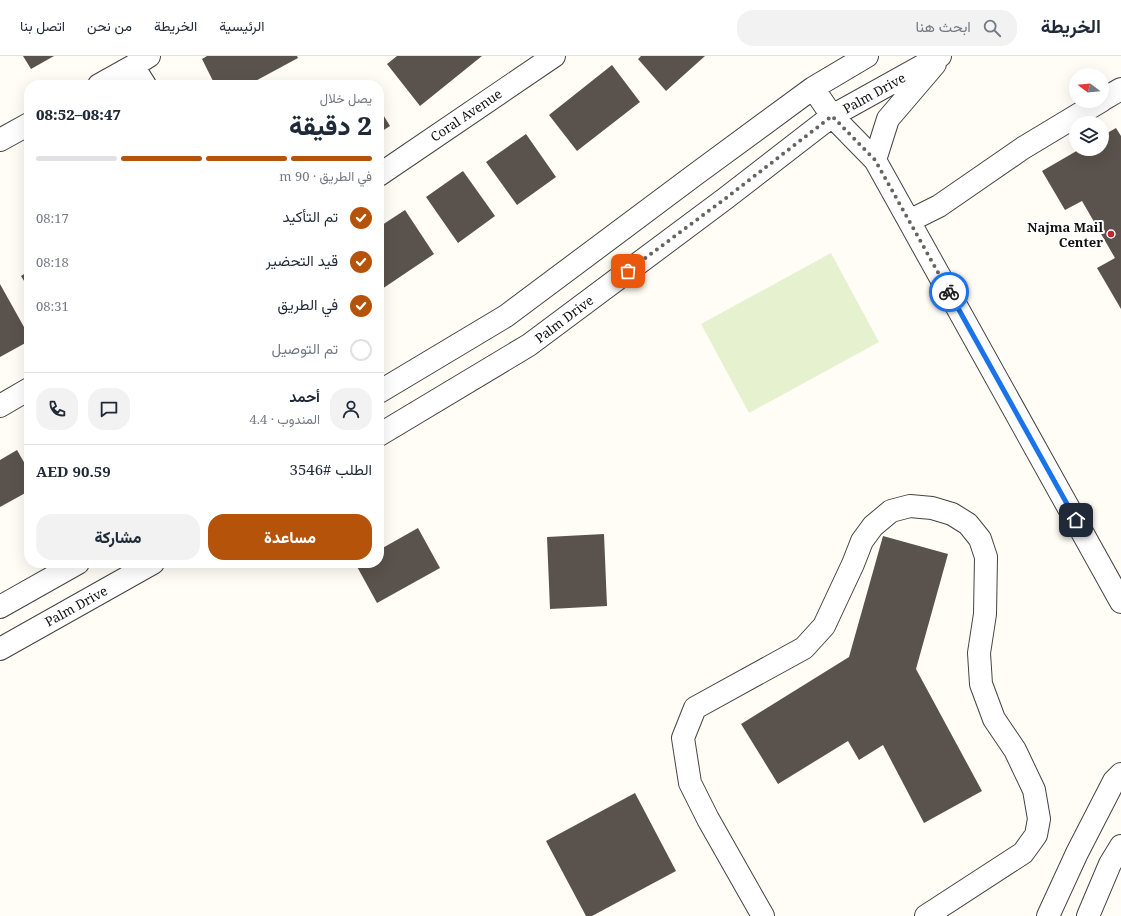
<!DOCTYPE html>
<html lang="ar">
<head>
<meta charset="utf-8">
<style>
	:root { --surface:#fff; --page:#f2f2f3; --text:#1f2937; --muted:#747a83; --line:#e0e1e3; --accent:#b45309 }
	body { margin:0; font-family:"Noto Serif",Vazirmatn,serif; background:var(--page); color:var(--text); direction:rtl; height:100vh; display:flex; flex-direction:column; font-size:15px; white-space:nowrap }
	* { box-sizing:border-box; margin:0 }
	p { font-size:13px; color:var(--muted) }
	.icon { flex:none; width:22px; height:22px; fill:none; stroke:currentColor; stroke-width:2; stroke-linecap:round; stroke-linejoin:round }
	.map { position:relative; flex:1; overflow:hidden; direction:ltr }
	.side { position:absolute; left:24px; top:24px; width:360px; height:488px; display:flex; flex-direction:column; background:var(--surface); border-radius:16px; box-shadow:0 4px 16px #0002; direction:rtl }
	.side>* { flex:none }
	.needle { width:26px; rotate:286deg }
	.fabs { position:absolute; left:1069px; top:12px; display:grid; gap:8px }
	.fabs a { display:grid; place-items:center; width:40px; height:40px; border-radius:50%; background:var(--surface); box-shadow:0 4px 16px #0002; font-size:20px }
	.pin { position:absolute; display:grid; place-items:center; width:34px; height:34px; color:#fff; margin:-17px; border-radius:8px; box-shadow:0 2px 6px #0006 }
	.courier { position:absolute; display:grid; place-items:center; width:40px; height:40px; margin:-20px; border:3px solid #1a73e8; border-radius:50%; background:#fff; color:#222; box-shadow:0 1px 5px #0007 }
	.headline em { font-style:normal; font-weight:800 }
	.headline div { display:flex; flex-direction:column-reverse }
	.headline { display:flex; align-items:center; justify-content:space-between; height:68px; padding:0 12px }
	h1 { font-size:26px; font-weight:800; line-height:30px }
	.bar { display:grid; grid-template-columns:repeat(4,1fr); gap:6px 4px; align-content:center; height:48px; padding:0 12px }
	.bar i { height:5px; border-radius:3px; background:var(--line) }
	.bar .current { background:var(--accent) }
	.bar p { grid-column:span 4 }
	.line { display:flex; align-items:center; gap:10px; padding:0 12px; border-top:1px solid var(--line) }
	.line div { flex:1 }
	.round { display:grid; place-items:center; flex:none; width:42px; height:42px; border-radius:16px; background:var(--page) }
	ol { padding:0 12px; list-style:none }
	li { display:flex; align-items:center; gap:12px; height:44px }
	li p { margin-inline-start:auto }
	li .icon { padding:4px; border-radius:50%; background:var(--accent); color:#fff; stroke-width:4 }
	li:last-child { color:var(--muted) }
	li i { width:22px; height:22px; border:2px solid var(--line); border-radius:50% }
	.button { display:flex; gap:8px; margin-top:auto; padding:8px 12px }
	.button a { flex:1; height:46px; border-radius:16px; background:var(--accent); color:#fff; font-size:16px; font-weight:800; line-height:46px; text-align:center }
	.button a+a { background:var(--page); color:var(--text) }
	header { display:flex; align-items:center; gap:24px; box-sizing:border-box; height:56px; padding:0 20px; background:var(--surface); border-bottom:1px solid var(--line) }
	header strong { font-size:19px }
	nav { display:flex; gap:22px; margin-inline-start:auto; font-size:14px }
	.search { width:280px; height:36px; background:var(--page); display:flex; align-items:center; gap:10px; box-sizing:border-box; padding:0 14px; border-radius:16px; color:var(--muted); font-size:15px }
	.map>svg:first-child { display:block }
	.pitch { fill:#e6f2cf }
	.building { fill:#5a524d }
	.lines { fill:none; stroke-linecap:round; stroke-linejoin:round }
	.minor-casing { stroke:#444; stroke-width:24 }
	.minor { stroke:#fff; stroke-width:22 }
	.done { stroke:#646461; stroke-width:4; stroke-dasharray:0 7.2 }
	.route { stroke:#1a73e8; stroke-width:5 }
	.poi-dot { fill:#c5242c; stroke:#fff; stroke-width:1.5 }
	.labels { text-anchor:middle; stroke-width:4; stroke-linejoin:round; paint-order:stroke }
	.street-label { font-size:13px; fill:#111; stroke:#fff }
	.poi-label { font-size:13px; font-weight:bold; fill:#111; stroke:#fff; text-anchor:end }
</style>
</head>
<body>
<header>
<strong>الخريطة</strong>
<div class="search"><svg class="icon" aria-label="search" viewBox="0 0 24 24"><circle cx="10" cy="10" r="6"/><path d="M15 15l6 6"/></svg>ابحث هنا</div>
<nav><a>الرئيسية</a><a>الخريطة</a><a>من نحن</a><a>اتصل بنا</a></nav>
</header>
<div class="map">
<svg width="1121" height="860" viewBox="0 0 1121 860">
	<rect width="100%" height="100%" fill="#fffdf5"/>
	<path class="pitch" d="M 831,197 L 879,286 L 749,357 L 701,268 Z"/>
	<path class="building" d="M 23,0 L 54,0 L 31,13 Z
		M 207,0 L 297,0 L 298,2 L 248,29 L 215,29 L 202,3 Z
		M 397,0 L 482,0 L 420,50 L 387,8 Z
		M 641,0 L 705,0 L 666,35 L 638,3 Z
		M 612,9 L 640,46 L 577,95 L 549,59 Z
		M 379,52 L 390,70 L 379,77 Z
		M 1116,72 L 1121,80 L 1121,253 L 1097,212 L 1115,202 L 1082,145 L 1065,154 L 1042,115 L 1080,93 L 1102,93 L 1102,80 Z
		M 526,78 L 556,121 L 517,149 L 486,106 Z
		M 463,115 L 495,160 L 458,187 L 426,141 Z
		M 405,154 L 434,198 L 379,235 L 379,171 Z
		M 29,215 L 29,233 L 21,220 Z
		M 0,228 L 29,280 L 29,285 L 0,301 Z
		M 17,394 L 29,415 L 29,435 L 0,451 L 0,404 Z
		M 418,472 L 440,512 L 377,547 L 355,507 L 379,507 L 379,494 Z
		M 604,478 L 607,550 L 550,553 L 547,481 Z
		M 883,480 L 948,498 L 916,613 L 982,735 L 924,767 L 883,689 L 859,704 L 848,685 L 778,728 L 741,668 L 849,601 Z
		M 635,737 L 676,815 L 592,860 L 586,860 L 546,785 Z"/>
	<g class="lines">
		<defs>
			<path id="minor" d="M 133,10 L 145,29
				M 99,29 L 133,10 L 149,0
				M 813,32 L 832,60 L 875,104 L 909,165 L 939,150 L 1023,92 L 1101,45
				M 1102,44 L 1121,33
				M 0,84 L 29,68
				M 875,104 L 888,63 L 935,8
				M 379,119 L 554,0
				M 909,165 L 1121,546
				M 379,336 L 506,260 L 696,118 L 813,32 L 867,0
				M 0,350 L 29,333
				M 379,379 L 529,289 L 726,142 L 832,60 L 940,0
				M 0,551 L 78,507
				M 0,593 L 153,507
				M 763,860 L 708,763 L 690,727 L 683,682 L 695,652 L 804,592 L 824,570 L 853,508 L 862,485 L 873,470 L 891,455 L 910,450 L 932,452 L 952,458 L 968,468 L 980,483 L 986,501 L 985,558 L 979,597 L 981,628 L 994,663 L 1015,694 L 1034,734 L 1039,763 L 1036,779 L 1023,797 L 926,860
				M 1048,860 L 1077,797 L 1114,725 L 1121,718
				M 1088,860 L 1110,808 L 1121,790"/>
		</defs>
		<use href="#minor" class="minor-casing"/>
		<use href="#minor" class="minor"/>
	</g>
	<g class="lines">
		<path class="done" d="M 628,215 L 726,142 L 832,60 L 875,104 L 949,236"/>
		<path class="route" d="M 949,236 L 1076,464"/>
	</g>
	<circle class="poi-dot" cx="1111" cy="178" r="4"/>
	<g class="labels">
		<g class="street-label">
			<text transform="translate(874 37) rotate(-29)" y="5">Palm Drive</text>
			<text transform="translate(466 59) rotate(-34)" y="5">Coral Avenue</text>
			<text transform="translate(564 263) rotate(-37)" y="5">Palm Drive</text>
			<text transform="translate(76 550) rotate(-29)" y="5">Palm Drive</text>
		</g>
		<g class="poi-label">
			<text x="1103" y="176">Najma Mail<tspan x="1103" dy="15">Center</tspan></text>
		</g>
	</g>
</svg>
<div class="fabs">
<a><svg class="needle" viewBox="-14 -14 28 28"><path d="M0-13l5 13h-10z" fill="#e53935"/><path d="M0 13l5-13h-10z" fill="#747a83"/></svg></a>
<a><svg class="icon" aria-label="layers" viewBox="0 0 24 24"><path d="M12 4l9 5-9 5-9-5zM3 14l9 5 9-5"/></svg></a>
</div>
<div class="pin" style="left:628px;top:215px;background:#ea580c"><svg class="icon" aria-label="bag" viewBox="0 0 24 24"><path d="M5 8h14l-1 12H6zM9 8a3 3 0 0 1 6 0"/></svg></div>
<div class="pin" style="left:1076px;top:464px;background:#1f2937"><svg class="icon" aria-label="home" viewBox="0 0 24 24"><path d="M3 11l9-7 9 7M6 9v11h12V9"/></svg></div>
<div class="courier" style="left:949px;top:236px"><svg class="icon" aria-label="bike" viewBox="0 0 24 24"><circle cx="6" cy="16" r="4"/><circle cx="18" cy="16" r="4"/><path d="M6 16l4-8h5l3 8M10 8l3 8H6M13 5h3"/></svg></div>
<section class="side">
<div class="headline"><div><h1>2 دقيقة</h1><p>يصل خلال</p></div><em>08:47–08:52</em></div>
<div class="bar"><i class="current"></i><i class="current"></i><i class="current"></i><i></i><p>في الطريق · 90 m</p></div>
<ol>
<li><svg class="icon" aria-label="check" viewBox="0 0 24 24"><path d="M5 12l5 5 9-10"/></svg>تم التأكيد<p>08:17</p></li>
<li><svg class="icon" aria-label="check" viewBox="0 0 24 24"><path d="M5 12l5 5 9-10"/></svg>قيد التحضير<p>08:18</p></li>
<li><svg class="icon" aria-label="check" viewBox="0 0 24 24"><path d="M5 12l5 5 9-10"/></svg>في الطريق<p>08:31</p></li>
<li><i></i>تم التوصيل</li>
</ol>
<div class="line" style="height:72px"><a class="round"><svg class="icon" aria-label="person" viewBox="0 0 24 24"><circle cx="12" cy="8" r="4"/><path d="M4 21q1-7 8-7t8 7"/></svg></a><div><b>أحمد</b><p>المندوب · 4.4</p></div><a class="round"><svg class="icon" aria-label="chat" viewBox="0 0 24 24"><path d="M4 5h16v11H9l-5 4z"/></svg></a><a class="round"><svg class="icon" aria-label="phone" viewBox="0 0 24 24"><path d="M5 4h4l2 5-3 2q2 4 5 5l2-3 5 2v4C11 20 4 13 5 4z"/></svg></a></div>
<div class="line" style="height:52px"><div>الطلب #3546</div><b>AED 90.59</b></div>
<div class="button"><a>مساعدة</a><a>مشاركة</a></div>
</section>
</div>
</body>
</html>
